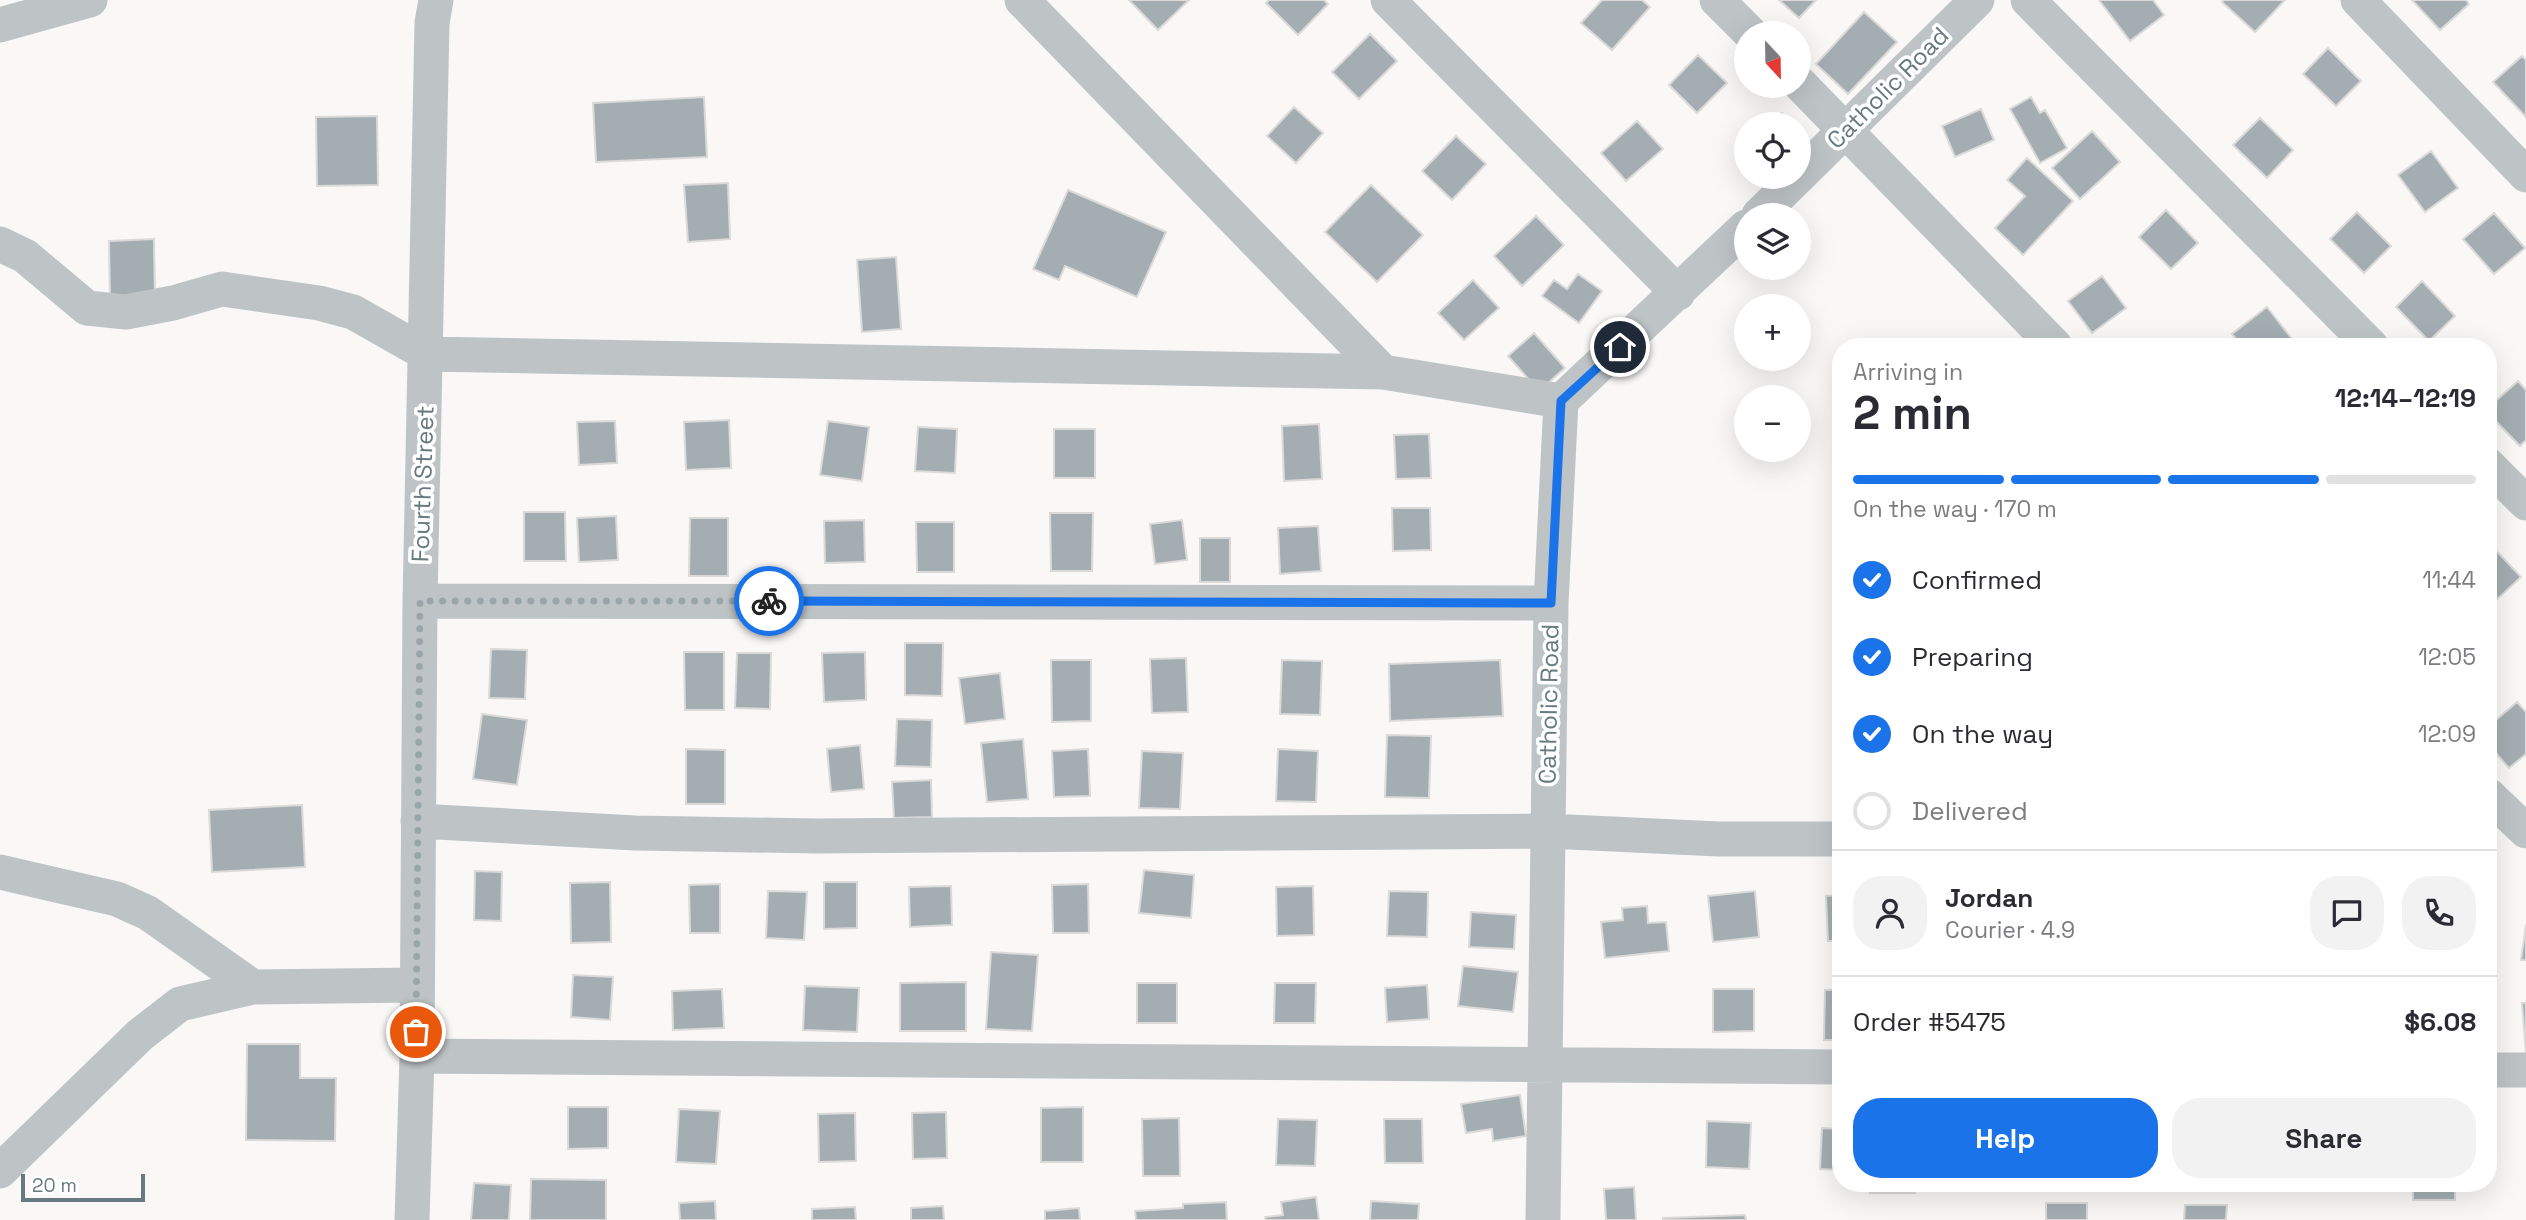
<!DOCTYPE html>
<html lang="en">
<head>
<meta charset="utf-8">
<style>
	:root { --surface:#fff; --page:#f2f2f3; --text:#2b2b33; --muted:#7c7c81; --line:#e1e1e2; --accent:#1a73e8 }
	body { margin:0; font-family:"Space Grotesk",sans-serif; background:var(--page); color:var(--text); height:100vh; display:flex; flex-direction:column; font-size:26px; white-space:nowrap }
	* { box-sizing:border-box; margin:0 }
	p { font-size:23px; color:var(--muted) }
	.icon { flex:none; width:38px; height:38px; fill:none; stroke:currentColor; stroke-width:2; stroke-linecap:round; stroke-linejoin:round }
	.map { position:relative; flex:1; overflow:hidden }
	.panel { position:absolute; left:1832px; top:338px; width:665px; height:854px; display:flex; flex-direction:column; background:var(--surface); border-radius:28px; box-shadow:0 7px 28px #0002 }
	.panel>* { flex:none }
	.needle { width:46px; rotate:158deg }
	.controls { position:absolute; left:1734px; top:21px; display:grid; gap:14px }
	.controls a { display:grid; place-items:center; width:77px; height:77px; border-radius:50%; background:var(--surface); box-shadow:0 7px 28px #0002; font-size:35px }
	.scale { position:absolute; left:21px; bottom:18px; width:124px; box-sizing:border-box; padding-left:7px; border:4px solid #667a7f; border-top:0; font-size:19px; line-height:24px; white-space:nowrap; color:#667a7f; -webkit-text-stroke:5px #fff; paint-order:stroke }
	.pin { position:absolute; display:grid; place-items:center; width:60px; height:60px; color:#fff; margin:-30px; border:4px solid #fff; border-radius:50%; box-shadow:0 2px 7px #0007 }
	.courier { position:absolute; display:grid; place-items:center; width:70px; height:70px; margin:-35px; border:5px solid #1a73e8; border-radius:50%; background:#fff; color:#222; box-shadow:0 2px 9px #0007 }
	.summary em { font-style:normal; font-weight:700 }
	.summary div { display:flex; flex-direction:column-reverse }
	.summary { display:flex; align-items:center; justify-content:space-between; height:119px; padding:0 21px }
	h1 { font-size:46px; font-weight:700; line-height:52px }
	.bar { display:grid; grid-template-columns:repeat(4,1fr); gap:10px 7px; align-content:center; height:84px; padding:0 21px }
	.bar i { height:9px; border-radius:5px; background:var(--line) }
	.bar .on { background:var(--accent) }
	.bar p { grid-column:span 4 }
	.line { display:flex; align-items:center; gap:18px; padding:0 21px; border-top:2px solid var(--line) }
	.line div { flex:1 }
	.round { display:grid; place-items:center; flex:none; width:74px; height:74px; border-radius:28px; background:var(--page) }
	ol { padding:0 21px; list-style:none }
	li { display:flex; align-items:center; gap:21px; height:77px }
	li p { margin-inline-start:auto }
	li .icon { padding:7px; border-radius:50%; background:var(--accent); color:#fff; stroke-width:4 }
	li:last-child { color:var(--muted) }
	li i { width:38px; height:38px; border:4px solid var(--line); border-radius:50% }
	.cta { display:flex; gap:14px; margin-top:auto; padding:14px 21px }
	.cta a { flex:1; height:80px; border-radius:28px; background:var(--accent); color:#fff; font-size:28px; font-weight:700; line-height:80px; text-align:center }
	.cta a+a { background:var(--page); color:var(--text) }
	.map>svg:first-child { display:block }
	.building { fill:#a4aeb2; stroke:#dbdad9; stroke-width:2 }
	.lines { fill:none; stroke-linecap:round; stroke-linejoin:round }
	.minor { stroke:#bec4c6; stroke-width:35 }
	.done { stroke:#99a6a9; stroke-width:7; stroke-dasharray:0 12.6 }
	.route { stroke:#1a73e8; stroke-width:9 }
	.labels { text-anchor:middle; stroke-width:7; stroke-linejoin:round; paint-order:stroke }
	.street-label { font-size:24px; fill:#667a7f; stroke:#fff }
</style>
</head>
<body>
<div class="map">
<svg width="2526" height="1220" viewBox="0 0 2526 1220">
	<rect width="100%" height="100%" fill="#f9f8f7"/>
	<path class="building" d="M 1129,0 L 1189,0 L 1158,30 Z
		M 1269,0 L 1324,0 L 1328,4 L 1298,35 L 1266,3 Z
		M 1602,0 L 1642,0 L 1650,7 L 1612,50 L 1581,23 Z
		M 1779,0 L 1816,0 L 1799,18 Z
		M 2099,0 L 2153,0 L 2164,15 L 2130,41 Z
		M 2224,0 L 2285,0 L 2255,32 L 2222,2 Z
		M 2412,0 L 2466,0 L 2469,4 L 2440,30 Z
		M 1864,12 L 1897,42 L 1848,94 L 1816,64 Z
		M 1370,34 L 1397,61 L 1359,99 L 1332,72 Z
		M 2328,48 L 2361,81 L 2336,106 L 2303,74 Z
		M 1698,55 L 1727,83 L 1697,113 L 1669,85 Z
		M 2522,56 L 2526,60 L 2526,117 L 2493,82 Z
		M 704,97 L 707,157 L 596,162 L 593,103 Z
		M 2031,97 L 2040,113 L 2045,110 L 2067,148 L 2040,163 L 2010,109 Z
		M 1294,107 L 1323,133 L 1296,163 L 1267,136 Z
		M 1981,109 L 1994,140 L 1955,157 L 1942,126 Z
		M 1782,113 L 1791,124 L 1768,124 Z
		M 377,116 L 378,185 L 317,186 L 316,117 Z
		M 2260,118 L 2293,150 L 2267,178 L 2233,145 Z
		M 1637,121 L 1663,149 L 1626,181 L 1601,153 Z
		M 2092,131 L 2120,162 L 2080,199 L 2052,168 Z
		M 1456,136 L 1486,164 L 1452,200 L 1422,171 Z
		M 2431,151 L 2458,188 L 2425,212 L 2398,175 Z
		M 2027,158 L 2073,201 L 2023,255 L 1995,228 L 2025,196 L 2007,180 Z
		M 728,183 L 730,239 L 688,242 L 684,185 Z
		M 1371,185 L 1423,235 L 1377,282 L 1325,232 Z
		M 1068,190 L 1166,232 L 1137,297 L 1065,266 L 1059,280 L 1033,269 Z
		M 2166,210 L 2198,243 L 2171,269 L 2139,237 Z
		M 2357,212 L 2391,246 L 2364,273 L 2330,239 Z
		M 2494,213 L 2525,248 L 2494,274 L 2463,239 Z
		M 1536,216 L 1564,245 L 1522,286 L 1494,256 Z
		M 154,239 L 155,299 L 110,300 L 109,241 Z
		M 896,257 L 901,329 L 862,332 L 857,260 Z
		M 1578,274 L 1602,291 L 1579,323 L 1542,296 L 1554,280 L 1567,289 Z
		M 2102,276 L 2126,308 L 2092,333 L 2068,301 Z
		M 1473,280 L 1499,308 L 1464,340 L 1438,313 Z
		M 2422,281 L 2455,316 L 2429,341 L 2396,307 Z
		M 2267,307 L 2292,339 L 2283,346 L 2242,346 L 2232,334 Z
		M 1534,333 L 1565,368 L 1539,391 L 1508,356 Z
		M 2518,381 L 2526,390 L 2526,440 L 2520,446 L 2488,413 L 2488,408 Z
		M 729,420 L 731,468 L 686,470 L 684,422 Z
		M 615,421 L 617,463 L 579,465 L 577,422 Z
		M 828,421 L 869,427 L 862,481 L 820,475 Z
		M 1319,424 L 1322,479 L 1284,481 L 1282,426 Z
		M 918,427 L 957,429 L 955,473 L 915,471 Z
		M 1054,429 L 1095,429 L 1095,478 L 1054,478 Z
		M 1429,434 L 1431,478 L 1396,479 L 1394,435 Z
		M 1392,508 L 1430,508 L 1431,550 L 1393,551 Z
		M 524,512 L 565,512 L 566,561 L 524,561 Z
		M 1050,513 L 1093,513 L 1092,571 L 1051,571 Z
		M 616,516 L 618,560 L 579,562 L 577,518 Z
		M 690,518 L 728,518 L 728,576 L 689,576 Z
		M 864,520 L 865,562 L 825,563 L 824,521 Z
		M 1182,520 L 1187,560 L 1155,564 L 1150,524 Z
		M 916,522 L 954,522 L 954,572 L 917,572 Z
		M 1318,526 L 1321,571 L 1280,574 L 1278,528 Z
		M 1200,538 L 1230,538 L 1230,582 L 1200,582 Z
		M 2488,542 L 2521,577 L 2494,602 L 2488,597 Z
		M 905,643 L 943,643 L 942,696 L 905,695 Z
		M 491,649 L 527,650 L 525,699 L 489,698 Z
		M 684,652 L 724,652 L 724,710 L 685,710 Z
		M 865,652 L 866,700 L 824,702 L 822,653 Z
		M 737,653 L 771,653 L 770,709 L 735,708 Z
		M 1186,658 L 1188,712 L 1152,713 L 1150,659 Z
		M 1051,660 L 1091,660 L 1091,721 L 1052,722 Z
		M 1282,660 L 1322,661 L 1320,715 L 1280,714 Z
		M 1500,660 L 1503,716 L 1390,721 L 1389,664 Z
		M 1000,673 L 1005,719 L 965,724 L 959,678 Z
		M 2517,702 L 2526,712 L 2526,754 L 2509,768 L 2488,744 L 2488,727 Z
		M 482,714 L 527,720 L 517,785 L 473,779 Z
		M 897,719 L 932,720 L 931,767 L 895,766 Z
		M 1387,735 L 1431,736 L 1429,798 L 1385,797 Z
		M 1023,739 L 1028,799 L 987,802 L 981,743 Z
		M 860,745 L 864,789 L 831,792 L 827,749 Z
		M 686,749 L 725,750 L 725,804 L 686,804 Z
		M 1088,749 L 1090,796 L 1054,797 L 1052,751 Z
		M 1278,749 L 1318,751 L 1316,802 L 1276,801 Z
		M 1142,751 L 1183,753 L 1180,809 L 1139,808 Z
		M 931,780 L 932,817 L 894,818 L 892,782 Z
		M 302,805 L 305,867 L 212,872 L 209,810 Z
		M 1144,870 L 1194,875 L 1191,918 L 1139,913 Z
		M 475,871 L 502,872 L 501,921 L 474,920 Z
		M 610,882 L 611,942 L 571,943 L 570,883 Z
		M 824,882 L 857,882 L 857,928 L 824,929 Z
		M 720,884 L 720,933 L 690,933 L 689,885 Z
		M 1088,884 L 1089,933 L 1053,933 L 1052,885 Z
		M 951,886 L 952,925 L 910,927 L 909,887 Z
		M 1313,886 L 1314,935 L 1277,936 L 1276,887 Z
		M 768,891 L 807,892 L 804,940 L 766,938 Z
		M 1389,891 L 1428,892 L 1427,937 L 1387,936 Z
		M 1755,891 L 1759,937 L 1713,942 L 1708,896 Z
		M 1841,895 L 1841,941 L 1828,941 L 1826,896 Z
		M 1647,906 L 1648,923 L 1666,922 L 1669,951 L 1605,958 L 1601,922 L 1623,920 L 1622,908 Z
		M 1471,912 L 1516,915 L 1514,949 L 1469,947 Z
		M 2526,925 L 2526,960 L 2521,960 Z
		M 991,952 L 1038,955 L 1032,1031 L 986,1029 Z
		M 1463,966 L 1518,972 L 1513,1012 L 1458,1006 Z
		M 573,975 L 613,977 L 610,1020 L 571,1017 Z
		M 966,982 L 966,1031 L 900,1031 L 900,983 Z
		M 1137,983 L 1177,983 L 1177,1023 L 1137,1023 Z
		M 1275,983 L 1316,983 L 1315,1023 L 1274,1023 Z
		M 1427,985 L 1429,1019 L 1387,1022 L 1385,988 Z
		M 805,986 L 859,988 L 857,1032 L 803,1030 Z
		M 722,989 L 724,1028 L 673,1030 L 672,991 Z
		M 1713,989 L 1754,989 L 1754,1031 L 1713,1032 Z
		M 1825,990 L 1841,990 L 1841,1040 L 1824,1040 Z
		M 2522,1003 L 2526,1003 L 2526,1054 Z
		M 247,1044 L 300,1044 L 300,1078 L 336,1078 L 335,1141 L 246,1140 Z
		M 1520,1095 L 1526,1136 L 1493,1141 L 1492,1129 L 1466,1133 L 1461,1104 Z
		M 568,1107 L 608,1107 L 608,1148 L 568,1149 Z
		M 1083,1107 L 1083,1162 L 1041,1162 L 1041,1108 Z
		M 679,1109 L 720,1111 L 716,1164 L 676,1162 Z
		M 946,1112 L 947,1158 L 913,1159 L 912,1113 Z
		M 855,1113 L 856,1161 L 819,1162 L 818,1114 Z
		M 1179,1118 L 1180,1176 L 1143,1176 L 1142,1119 Z
		M 1278,1119 L 1317,1120 L 1315,1166 L 1276,1165 Z
		M 1384,1119 L 1422,1119 L 1423,1163 L 1385,1163 Z
		M 1707,1121 L 1751,1123 L 1749,1169 L 1706,1167 Z
		M 1822,1128 L 1841,1129 L 1841,1170 L 1820,1169 Z
		M 531,1179 L 606,1180 L 606,1220 L 530,1220 Z
		M 474,1183 L 511,1185 L 509,1220 L 471,1220 Z
		M 1870,1183 L 1915,1183 L 1915,1193 L 1870,1193 Z
		M 1948,1183 L 2001,1183 L 2000,1190 L 1948,1187 Z
		M 2413,1183 L 2455,1183 L 2455,1200 L 2413,1200 Z
		M 1634,1187 L 1636,1220 L 1606,1220 L 1604,1189 Z
		M 1316,1197 L 1319,1220 L 1266,1220 L 1265,1217 L 1283,1215 L 1281,1202 Z
		M 715,1201 L 716,1220 L 680,1220 L 679,1203 Z
		M 1371,1201 L 1419,1204 L 1418,1220 L 1370,1220 Z
		M 1226,1202 L 1227,1220 L 1136,1220 L 1135,1211 L 1183,1208 L 1183,1204 Z
		M 2046,1203 L 2087,1203 L 2087,1220 L 2046,1220 Z
		M 2185,1205 L 2227,1205 L 2226,1220 L 2184,1220 Z
		M 943,1206 L 944,1220 L 911,1220 L 911,1208 Z
		M 855,1207 L 856,1220 L 812,1220 L 812,1209 Z
		M 1079,1208 L 1080,1220 L 1045,1220 L 1045,1211 Z
		M 1745,1215 L 1746,1220 L 1663,1220 L 1663,1218 Z"/>
	<g class="lines">
		<path class="minor" d="M 1022,0 L 1383,372 L 1561,401
			M 1388,0 L 1678,293
			M 1717,0 L 1750,33
			M 2028,0 L 2371,346
			M 2358,0 L 2526,175
			M 0,25 L 90,0
			M 1799,83 L 2055,346
			M 1799,176 L 1977,0
			M 1759,215 L 1798,177
			M 0,244 L 25,256 L 87,308 L 126,312 L 173,303 L 222,289 L 319,303 L 353,312 L 427,354 L 1383,372
			M 2488,465 L 2526,503
			M 420,601 L 1551,603
			M 2488,795 L 2526,831
			M 418,821 L 635,833 L 816,836 L 1548,831 L 1719,839 L 1841,839
			M 0,872 L 117,899 L 148,913 L 253,987
			M 417,1056 L 1841,1067
			M 2488,1070 L 2526,1070
			M 0,1171 L 140,1035 L 180,1004 L 253,987 L 416,985
			M 412,1220 L 417,1056 L 420,601 L 432,23 L 436,0
			M 1543,1220 L 1551,603 L 1561,401 L 1746,227"/>
	</g>
	<g class="lines">
		<path class="done" d="M 416,1032 L 420,601 L 769,601"/>
		<path class="route" d="M 769,601 L 1551,603 L 1561,401 L 1620,347"/>
	</g>
	<g class="labels">
		<g class="street-label">
			<text transform="translate(1888 88) rotate(-45)" y="8">Catholic Road</text>
			<text transform="translate(423 484) rotate(-88)" y="8">Fourth Street</text>
			<text transform="translate(1549 704) rotate(-89)" y="8">Catholic Road</text>
		</g>
	</g>
</svg>
<div class="controls">
<a><svg class="needle" viewBox="-14 -14 28 28"><path d="M0-13l5 13h-10z" fill="#e53935"/><path d="M0 13l5-13h-10z" fill="#7c7c81"/></svg></a>
<a><svg class="icon" aria-label="locate" viewBox="0 0 24 24"><circle cx="12" cy="12" r="6"/><path d="M12 2v4M12 18v4M2 12h4M18 12h4"/></svg></a>
<a><svg class="icon" aria-label="layers" viewBox="0 0 24 24"><path d="M12 4l9 5-9 5-9-5zM3 14l9 5 9-5"/></svg></a>
<a>+</a>
<a>−</a>
</div>
<div class="scale">20 m</div>
<div class="pin" style="left:416px;top:1032px;background:#ea580c"><svg class="icon" aria-label="bag" viewBox="0 0 24 24"><path d="M5 8h14l-1 12H6zM9 8a3 3 0 0 1 6 0"/></svg></div>
<div class="pin" style="left:1620px;top:347px;background:#1f2937"><svg class="icon" aria-label="home" viewBox="0 0 24 24"><path d="M3 11l9-7 9 7M6 9v11h12V9"/></svg></div>
<div class="courier" style="left:769px;top:601px"><svg class="icon" aria-label="bike" viewBox="0 0 24 24"><circle cx="6" cy="16" r="4"/><circle cx="18" cy="16" r="4"/><path d="M6 16l4-8h5l3 8M10 8l3 8H6M13 5h3"/></svg></div>
<section class="panel">
<div class="summary"><div><h1>2 min</h1><p>Arriving in</p></div><em>12:14–12:19</em></div>
<div class="bar"><i class="on"></i><i class="on"></i><i class="on"></i><i></i><p>On the way · 170 m</p></div>
<ol>
<li><svg class="icon" aria-label="check" viewBox="0 0 24 24"><path d="M5 12l5 5 9-10"/></svg>Confirmed<p>11:44</p></li>
<li><svg class="icon" aria-label="check" viewBox="0 0 24 24"><path d="M5 12l5 5 9-10"/></svg>Preparing<p>12:05</p></li>
<li><svg class="icon" aria-label="check" viewBox="0 0 24 24"><path d="M5 12l5 5 9-10"/></svg>On the way<p>12:09</p></li>
<li><i></i>Delivered</li>
</ol>
<div class="line" style="height:126px"><a class="round"><svg class="icon" aria-label="person" viewBox="0 0 24 24"><circle cx="12" cy="8" r="4"/><path d="M4 21q1-7 8-7t8 7"/></svg></a><div><b>Jordan</b><p>Courier · 4.9</p></div><a class="round"><svg class="icon" aria-label="chat" viewBox="0 0 24 24"><path d="M4 5h16v11H9l-5 4z"/></svg></a><a class="round"><svg class="icon" aria-label="phone" viewBox="0 0 24 24"><path d="M5 4h4l2 5-3 2q2 4 5 5l2-3 5 2v4C11 20 4 13 5 4z"/></svg></a></div>
<div class="line" style="height:91px"><div>Order #5475</div><b>$6.08</b></div>
<div class="cta"><a>Help</a><a>Share</a></div>
</section>
</div>
</body>
</html>
